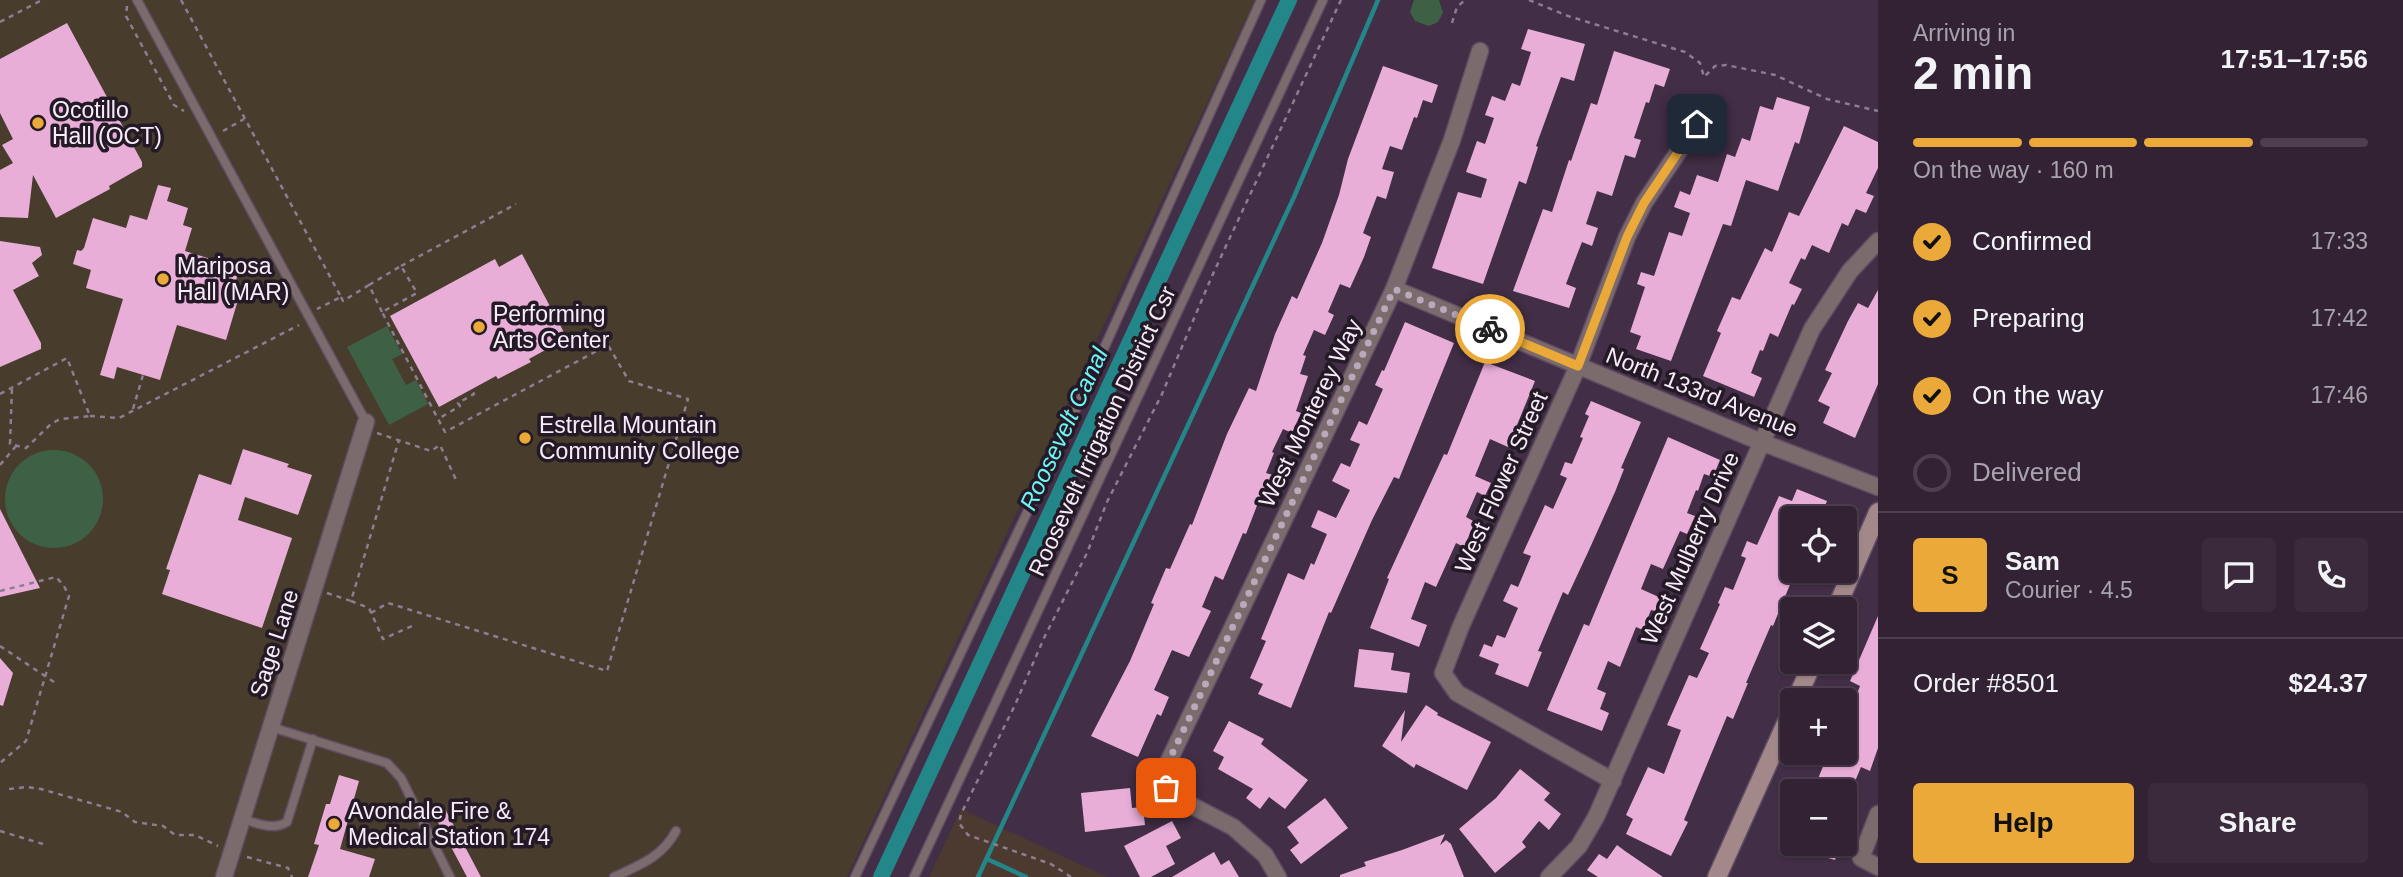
<!DOCTYPE html>
<html lang="en">
<head>
<meta charset="utf-8">
<style>
	:root { --surface:#322234; --page:#3a2a3c; --text:#f1f3f6; --muted:#a8a4ac; --line:#4d3f4f; --accent:#eba939 }
	body { margin:0; font-family:Helvetica,sans-serif; background:var(--page); color:var(--text); height:100vh; display:flex; flex-direction:column; font-size:26px; white-space:nowrap }
	* { box-sizing:border-box; margin:0 }
	p { font-size:23px; color:var(--muted) }
	.icon { flex:none; width:38px; height:38px; fill:none; stroke:currentColor; stroke-width:2; stroke-linecap:round; stroke-linejoin:round }
	.map { position:relative; flex:1; overflow:hidden }
	.sheet { display:flex; flex-direction:column; background:var(--surface); width:525px }
	.sheet>* { flex:none }
	.fabs { position:absolute; left:1780px; top:506px; display:grid; gap:14px }
	.fabs a { display:grid; place-items:center; width:77px; height:77px; border-radius:7px; background:var(--surface); box-shadow:0 2px 5px #0004,0 0 0 2px var(--line); font-size:35px }
	.pin { position:absolute; display:grid; place-items:center; width:60px; height:60px; color:#fff; margin:-30px; border-radius:14px; box-shadow:0 4px 10px #0006 }
	.courier { position:absolute; display:grid; place-items:center; width:70px; height:70px; margin:-35px; border:5px solid #eba939; border-radius:50%; background:#fff; color:#222; box-shadow:0 2px 9px #0007 }
	.head em { font-style:normal; font-weight:700 }
	.head div { display:flex; flex-direction:column-reverse }
	.head { display:flex; align-items:center; justify-content:space-between; height:119px; padding:0 35px }
	h1 { font-size:46px; font-weight:700; line-height:52px }
	.bar { display:grid; grid-template-columns:repeat(4,1fr); gap:10px 7px; align-content:center; height:84px; padding:0 35px }
	.bar i { height:9px; border-radius:5px; background:var(--line) }
	.bar .current { background:var(--accent) }
	.bar p { grid-column:span 4 }
	.line { display:flex; align-items:center; gap:18px; padding:0 35px; border-top:2px solid var(--line) }
	.line div { flex:1 }
	.round { display:grid; place-items:center; flex:none; width:74px; height:74px; border-radius:7px; background:var(--page) }
	ol { padding:0 35px; list-style:none }
	li { display:flex; align-items:center; gap:21px; height:77px }
	li p { margin-inline-start:auto }
	li .icon { padding:7px; border-radius:50%; background:var(--accent); color:#111; stroke-width:4 }
	li:last-child { color:var(--muted) }
	li i { width:38px; height:38px; border:4px solid var(--line); border-radius:50% }
	.primary-button { display:flex; gap:14px; margin-top:auto; padding:14px 35px }
	.primary-button a { flex:1; height:80px; border-radius:7px; background:var(--accent); color:#111; font-size:28px; font-weight:700; line-height:80px; text-align:center }
	.primary-button a+a { background:var(--page); color:var(--text) }
	main { display:flex; flex:1; min-height:0 }
	.map>svg:first-child { display:block }
	.commercial { fill:#4c3a30 }
	.education { fill:#483c2d }
	.green { fill:#3e6146 }
	.lines { fill:none; stroke-linecap:round; stroke-linejoin:round }
	.stream { stroke:#238689; stroke-width:4.5 }
	.canal { stroke:#238689; stroke-width:16 }
	.building { fill:#e9aed8 }
	.lane-casing { stroke:#5f4c63; stroke-width:11 }
	.street-casing { stroke:#5f4c63; stroke-width:19 }
	.secondary-casing { stroke:#5f4c63; stroke-width:21 }
	.path { stroke:#8e7d92; stroke-width:2.5; stroke-dasharray:5 5; stroke-linecap:butt }
	.lane { stroke:#7c6b6c; stroke-width:8 }
	.street { stroke:#7c6b6c; stroke-width:16 }
	.secondary { stroke:#a3888a; stroke-width:18 }
	.done { stroke:#b8a9bb; stroke-width:7; stroke-dasharray:0 12.6 }
	.route { stroke:#eba939; stroke-width:9 }
	.poi-dot { fill:#eba939; stroke:#231a25; stroke-width:2.5 }
	.labels { text-anchor:middle; stroke-width:7; stroke-linejoin:round; paint-order:stroke }
	.poi-label { font-size:23px; fill:#f8ebfa; stroke:#231a25; text-anchor:start }
	.street-label { font-size:23px; fill:#f8ebfa; stroke:#231a25 }
	.water-label { font-size:24px; font-style:italic; fill:#6ef5f8; stroke:#231a25 }
</style>
</head>
<body>
<main>
<div class="map">
<svg width="1878" height="877" viewBox="0 0 1878 877">
	<rect width="100%" height="100%" fill="#422e46"/>
	<path class="commercial" d="M 961,809 L 1105,876 L 1108,877 L 929,877 Z"/>
	<path class="education" d="M 0,0 L 1255,0 L 847,877 L 0,877 Z"/>
	<path class="green" d="M 1414,0 L 1439,0 L 1443,13 L 1438,22 L 1429,26 L 1415,21 L 1410,12 Z
		M 387,326 L 402,354 L 392,359 L 406,385 L 416,380 L 428,404 L 389,425 L 347,347 Z
		M5 499a49 49 0 1 1 98 0a49 49 0 1 1-98 0Z"/>
	<g class="lines">
		<path class="stream" d="M 987,859 L 1026,877
			M 978,877 L 1294,197 L 1378,0"/>
		<path class="canal" d="M 881,877 L 1289,0"/>
	</g>
	<path class="building" d="M 67,23 L 142,162 L 142,167 L 109,186 L 110,189 L 56,218 L 33,175 L 28,218 L 0,217 L 0,170 L 13,163 L 2,145 L 13,139 L 0,113 L 0,59 Z
		M 1528,29 L 1585,44 L 1574,81 L 1561,77 L 1536,146 L 1538,147 L 1526,184 L 1519,181 L 1483,284 L 1432,268 L 1458,192 L 1481,198 L 1487,179 L 1466,172 L 1477,141 L 1485,144 L 1494,118 L 1485,115 L 1492,96 L 1505,101 L 1512,83 L 1520,86 L 1531,52 L 1521,49 Z
		M 1614,51 L 1670,69 L 1664,87 L 1655,84 L 1649,103 L 1646,102 L 1634,138 L 1641,140 L 1635,158 L 1625,155 L 1612,196 L 1597,191 L 1586,224 L 1598,228 L 1592,246 L 1582,242 L 1575,260 L 1566,284 L 1576,288 L 1569,308 L 1513,291 L 1543,209 L 1552,212 L 1569,160 L 1571,161 L 1591,103 L 1597,105 Z
		M 1383,66 L 1438,85 L 1432,103 L 1423,100 L 1417,118 L 1414,117 L 1402,150 L 1390,146 L 1382,169 L 1394,172 L 1386,199 L 1377,196 L 1363,233 L 1371,237 L 1364,257 L 1350,288 L 1340,284 L 1328,312 L 1334,315 L 1325,335 L 1314,330 L 1303,355 L 1306,356 L 1300,374 L 1308,376 L 1296,411 L 1301,413 L 1292,433 L 1283,429 L 1272,452 L 1274,453 L 1266,473 L 1273,475 L 1266,492 L 1263,490 L 1246,534 L 1243,533 L 1223,580 L 1215,576 L 1202,607 L 1211,611 L 1189,657 L 1172,650 L 1154,690 L 1169,697 L 1161,716 L 1157,714 L 1138,757 L 1091,736 L 1130,661 L 1154,604 L 1151,603 L 1166,568 L 1170,569 L 1190,524 L 1192,525 L 1227,434 L 1249,388 L 1256,391 L 1275,334 L 1292,296 L 1297,299 L 1322,243 L 1339,195 L 1348,159 Z
		M 1777,97 L 1810,107 L 1799,144 L 1795,142 L 1778,191 L 1746,180 L 1731,226 L 1723,224 L 1671,361 L 1636,349 L 1641,336 L 1630,332 L 1645,287 L 1637,284 L 1641,272 L 1654,276 L 1669,232 L 1682,236 L 1690,213 L 1674,207 L 1680,191 L 1690,195 L 1697,175 L 1718,182 L 1727,154 L 1735,157 L 1742,138 L 1750,141 L 1760,106 L 1773,110 Z
		M 1844,126 L 1878,142 L 1878,168 L 1866,193 L 1874,196 L 1866,213 L 1856,209 L 1848,226 L 1842,223 L 1829,253 L 1812,245 L 1805,260 L 1801,258 L 1789,283 L 1802,289 L 1794,305 L 1792,304 L 1778,337 L 1770,333 L 1763,351 L 1760,350 L 1751,373 L 1762,378 L 1754,397 L 1703,376 L 1721,333 L 1717,331 L 1732,297 L 1740,300 L 1765,248 L 1772,252 L 1789,212 L 1799,216 Z
		M 158,185 L 171,188 L 167,201 L 188,208 L 183,225 L 192,228 L 185,251 L 240,268 L 232,293 L 239,295 L 238,300 L 226,340 L 177,325 L 160,380 L 117,367 L 114,379 L 100,375 L 123,299 L 86,288 L 91,270 L 73,264 L 77,250 L 81,251 L 84,248 L 93,218 L 126,228 L 130,215 L 147,220 Z
		M 0,241 L 40,247 L 42,255 L 32,263 L 39,276 L 13,290 L 41,343 L 41,349 L 0,367 Z
		M 522,254 L 567,338 L 529,359 L 531,362 L 498,379 L 496,376 L 439,407 L 390,316 L 495,259 L 499,267 Z
		M 1878,290 L 1878,384 L 1855,438 L 1823,423 L 1830,407 L 1818,401 L 1832,373 L 1825,370 L 1848,321 L 1858,303 L 1868,308 Z
		M 1405,322 L 1454,343 L 1399,479 L 1394,477 L 1372,520 L 1331,613 L 1329,612 L 1291,708 L 1258,694 L 1263,684 L 1250,678 L 1266,641 L 1261,639 L 1288,573 L 1304,580 L 1311,563 L 1314,565 L 1327,534 L 1311,527 L 1318,510 L 1336,518 L 1350,490 L 1332,481 L 1341,463 L 1350,467 L 1360,444 L 1350,440 L 1359,421 L 1367,425 L 1383,389 L 1375,385 L 1382,370 L 1384,371 Z
		M 1485,362 L 1535,381 L 1508,447 L 1490,439 L 1475,476 L 1491,483 L 1485,496 L 1477,492 L 1466,517 L 1475,522 L 1464,547 L 1456,543 L 1436,587 L 1425,582 L 1411,619 L 1427,625 L 1419,647 L 1370,628 L 1389,579 L 1387,578 L 1444,454 L 1447,455 Z
		M 1591,401 L 1641,422 L 1621,468 L 1624,469 L 1615,492 L 1589,550 L 1568,595 L 1563,592 L 1538,651 L 1542,652 L 1528,687 L 1495,674 L 1499,664 L 1479,656 L 1484,644 L 1492,647 L 1497,635 L 1505,638 L 1518,608 L 1503,601 L 1511,584 L 1518,587 L 1531,556 L 1523,553 L 1545,505 L 1553,509 L 1567,478 L 1560,475 L 1565,462 L 1572,464 L 1583,438 L 1580,437 L 1589,416 L 1585,414 Z
		M 1668,437 L 1720,460 L 1713,477 L 1704,474 L 1698,491 L 1696,490 L 1687,513 L 1695,516 L 1687,534 L 1680,531 L 1663,569 L 1651,564 L 1641,589 L 1661,598 L 1655,611 L 1651,610 L 1643,630 L 1636,627 L 1620,667 L 1608,661 L 1597,689 L 1606,693 L 1600,709 L 1609,713 L 1602,731 L 1547,710 L 1584,624 L 1589,626 Z
		M 243,449 L 289,464 L 287,467 L 312,475 L 298,515 L 245,497 L 238,520 L 292,538 L 262,628 L 162,594 L 170,570 L 166,569 L 199,474 L 231,485 Z
		M 1797,489 L 1827,501 L 1820,518 L 1792,518 L 1792,570 L 1796,570 L 1773,626 L 1771,625 L 1746,683 L 1748,683 L 1733,719 L 1727,716 L 1684,820 L 1688,822 L 1671,856 L 1626,834 L 1633,819 L 1626,815 L 1648,767 L 1664,774 L 1681,730 L 1667,725 L 1689,675 L 1697,678 L 1709,653 L 1700,649 L 1720,604 L 1718,603 L 1725,587 L 1733,590 L 1746,558 L 1741,556 L 1747,541 L 1757,545 L 1779,496 L 1792,501 Z
		M 0,509 L 40,588 L 0,597 Z
		M 1878,616 L 1878,748 L 1870,771 L 1861,767 L 1851,791 L 1813,791 L 1824,764 L 1819,763 L 1822,752 L 1844,752 L 1844,728 L 1860,686 L 1850,681 Z
		M 1359,649 L 1394,653 L 1391,670 L 1410,673 L 1407,693 L 1354,687 Z
		M 0,658 L 13,673 L 3,706 L 0,705 Z
		M 1426,705 L 1438,713 L 1437,715 L 1491,742 L 1467,790 L 1416,764 L 1414,768 L 1382,746 L 1405,710 L 1401,742 Z
		M 1229,721 L 1264,739 L 1261,744 L 1308,780 L 1285,809 L 1269,797 L 1260,809 L 1246,798 L 1253,789 L 1218,769 L 1224,757 L 1213,751 Z
		M 1520,769 L 1550,793 L 1544,800 L 1561,814 L 1549,830 L 1539,821 L 1522,842 L 1526,847 L 1495,873 L 1459,829 L 1496,798 Z
		M 339,775 L 359,781 L 340,849 L 375,859 L 369,877 L 308,877 L 319,845 L 314,844 L 326,804 L 330,804 Z
		M 1130,788 L 1132,808 L 1143,807 L 1145,825 L 1085,832 L 1081,793 Z
		M 1325,798 L 1348,828 L 1301,864 L 1290,850 L 1299,843 L 1287,827 Z
		M 444,807 L 481,877 L 467,877 L 433,813 Z
		M 1172,821 L 1181,838 L 1166,846 L 1175,864 L 1151,877 L 1140,877 L 1124,846 Z
		M 1445,834 L 1440,845 L 1446,840 L 1451,844 L 1464,877 L 1340,877 L 1340,875 L 1366,866 L 1364,862 L 1402,850 Z
		M 1792,844 L 1840,844 L 1835,860 L 1791,847 Z
		M 1617,845 L 1625,851 L 1663,877 L 1598,877 L 1587,870 L 1599,854 L 1607,859 Z
		M 1214,852 L 1221,865 L 1229,860 L 1239,877 L 1172,877 Z"/>
	<g class="lines">
		<defs>
			<path id="lane" d="M 137,0 L 366,422
				M 271,727 L 387,763 L 401,778 L 450,877
				M 242,819 C 257,823 273,831 287,822 L 313,739
				M 614,877 C 640,865 662,857 676,831
				M 855,877 L 1092,375 L 1261,0
				M 914,877 L 1323,0"/>
			<path id="street" d="M 1394,289 L 1761,442 L 1878,487
				M 1613,781 L 1457,693 L 1443,673 L 1461,626 L 1578,366 L 1627,237 L 1644,203 L 1697,124
				M 1878,814 L 1861,858 L 1878,867
				M 224,877 L 366,422
				M 1278,877 L 1265,855 L 1233,827 L 1179,799 L 1166,788 L 1164,771 L 1394,289 L 1452,140 L 1480,51
				M 1549,877 L 1579,846 L 1596,817 L 1812,329 L 1850,271 L 1878,241"/>
			<path id="secondary" d="M 1836,609 L 1878,512
				M 1796,700 L 1813,662
				M 1717,877 L 1792,710"/>
		</defs>
		<use href="#lane" class="lane-casing"/>
		<use href="#street" class="street-casing"/>
		<use href="#secondary" class="secondary-casing"/>
		<path class="path" d="M 181,0 L 341,297 L 317,309
			M 1529,0 L 1568,16 L 1685,52 L 1700,63 L 1704,77 L 1715,66 L 1726,65 L 1775,75 L 1827,99 L 1878,111
			M 127,6 L 126,16 L 174,105 L 184,111
			M 0,22 L 42,0
			M 1452,23 L 1457,7 L 1465,0
			M 223,131 L 244,119
			M 401,266 L 516,204
			M 341,297 L 343,301 L 369,285
			M 382,312 L 369,285 L 401,266 L 417,293 L 382,312 L 438,419
			M 0,394 L 67,358 L 90,416 L 60,419 L 51,424 L 26,448 L 10,444 L 12,387
			M 133,409 L 143,375
			M 90,416 L 119,418 L 299,325
			M 377,433 L 431,451 L 440,445 L 457,482
			M 0,465 L 16,446
			M 0,591 L 56,577 L 64,586 L 69,596 L 26,741 L 0,763
			M 327,593 L 351,601 L 399,440
			M 351,601 L 369,608 L 383,639 L 412,626
			M 371,613 L 388,603 L 607,671 L 688,399 L 629,381 L 608,345 L 445,432 L 438,419 L 460,406 L 458,403 L 474,394 L 471,389
			M 0,646 L 54,682
			M 9,789 L 27,787 L 41,789 L 122,812 L 135,822 L 163,826 L 175,835 L 195,835 L 218,846
			M 0,831 L 43,844
			M 247,857 L 288,868 L 292,877
			M 1071,877 L 1051,864 L 968,835 L 959,823 L 961,814 L 1015,705 L 1044,638 L 1087,553 L 1107,502 L 1162,394 L 1212,276 L 1341,0"/>
		<use href="#lane" class="lane"/>
		<use href="#street" class="street"/>
		<use href="#secondary" class="secondary"/>
	</g>
	<g class="lines">
		<path class="done" d="M 1166,788 L 1164,771 L 1394,289 L 1490,329"/>
		<path class="route" d="M 1490,329 L 1578,366 L 1627,237 L 1644,203 L 1697,124"/>
	</g>
	<g class="poi-dot">
		<circle cx="38" cy="123" r="7"/>
		<circle cx="163" cy="279" r="7"/>
		<circle cx="479" cy="327" r="7"/>
		<circle cx="525" cy="438" r="7"/>
		<circle cx="334" cy="824" r="7"/>
	</g>
	<g class="labels">
		<g class="poi-label">
			<text x="52" y="118">Ocotillo<tspan x="52" dy="26">Hall (OCT)</tspan></text>
			<text x="177" y="274">Mariposa<tspan x="177" dy="26">Hall (MAR)</tspan></text>
			<text x="493" y="322">Performing<tspan x="493" dy="26">Arts Center</tspan></text>
			<text x="539" y="433">Estrella Mountain<tspan x="539" dy="26">Community College</tspan></text>
			<text x="348" y="819">Avondale Fire &amp;<tspan x="348" dy="26">Medical Station 174</tspan></text>
		</g>
		<g class="street-label">
			<text transform="translate(1702 392) rotate(22)" y="8">North 133rd Avenue</text>
			<text transform="translate(1310 413) rotate(-64)" y="8">West Monterey Way</text>
			<text transform="translate(1102 431) rotate(-65)" y="8">Roosevelt Irrigation District Csr</text>
			<text transform="translate(1501 482) rotate(-66)" y="8">West Flower Street</text>
			<text transform="translate(1690 548) rotate(-66)" y="8">West Mulberry Drive</text>
			<text transform="translate(274 643) rotate(-72)" y="8">Sage Lane</text>
		</g>
		<g class="water-label">
			<text transform="translate(1064 429) rotate(-65)" y="8">Roosevelt Canal</text>
		</g>
	</g>
</svg>
<div class="fabs">
<a><svg class="icon" aria-label="locate" viewBox="0 0 24 24"><circle cx="12" cy="12" r="6"/><path d="M12 2v4M12 18v4M2 12h4M18 12h4"/></svg></a>
<a><svg class="icon" aria-label="layers" viewBox="0 0 24 24"><path d="M12 4l9 5-9 5-9-5zM3 14l9 5 9-5"/></svg></a>
<a>+</a>
<a>−</a>
</div>
<div class="pin" style="left:1166px;top:788px;background:#ea580c"><svg class="icon" aria-label="bag" viewBox="0 0 24 24"><path d="M5 8h14l-1 12H6zM9 8a3 3 0 0 1 6 0"/></svg></div>
<div class="pin" style="left:1697px;top:124px;background:#1f2937"><svg class="icon" aria-label="home" viewBox="0 0 24 24"><path d="M3 11l9-7 9 7M6 9v11h12V9"/></svg></div>
<div class="courier" style="left:1490px;top:329px"><svg class="icon" aria-label="bike" viewBox="0 0 24 24"><circle cx="6" cy="16" r="4"/><circle cx="18" cy="16" r="4"/><path d="M6 16l4-8h5l3 8M10 8l3 8H6M13 5h3"/></svg></div>
</div>
<section class="sheet">
<div class="head"><div><h1>2 min</h1><p>Arriving in</p></div><em>17:51–17:56</em></div>
<div class="bar"><i class="current"></i><i class="current"></i><i class="current"></i><i></i><p>On the way · 160 m</p></div>
<ol>
<li><svg class="icon" aria-label="check" viewBox="0 0 24 24"><path d="M5 12l5 5 9-10"/></svg>Confirmed<p>17:33</p></li>
<li><svg class="icon" aria-label="check" viewBox="0 0 24 24"><path d="M5 12l5 5 9-10"/></svg>Preparing<p>17:42</p></li>
<li><svg class="icon" aria-label="check" viewBox="0 0 24 24"><path d="M5 12l5 5 9-10"/></svg>On the way<p>17:46</p></li>
<li><i></i>Delivered</li>
</ol>
<div class="line" style="height:126px"><b class="round" style="background:var(--accent);color:#111">S</b><div><b>Sam</b><p>Courier · 4.5</p></div><a class="round"><svg class="icon" aria-label="chat" viewBox="0 0 24 24"><path d="M4 5h16v11H9l-5 4z"/></svg></a><a class="round"><svg class="icon" aria-label="phone" viewBox="0 0 24 24"><path d="M5 4h4l2 5-3 2q2 4 5 5l2-3 5 2v4C11 20 4 13 5 4z"/></svg></a></div>
<div class="line" style="height:91px"><div>Order #8501</div><b>$24.37</b></div>
<div class="primary-button"><a>Help</a><a>Share</a></div>
</section>
</main>
</body>
</html>
